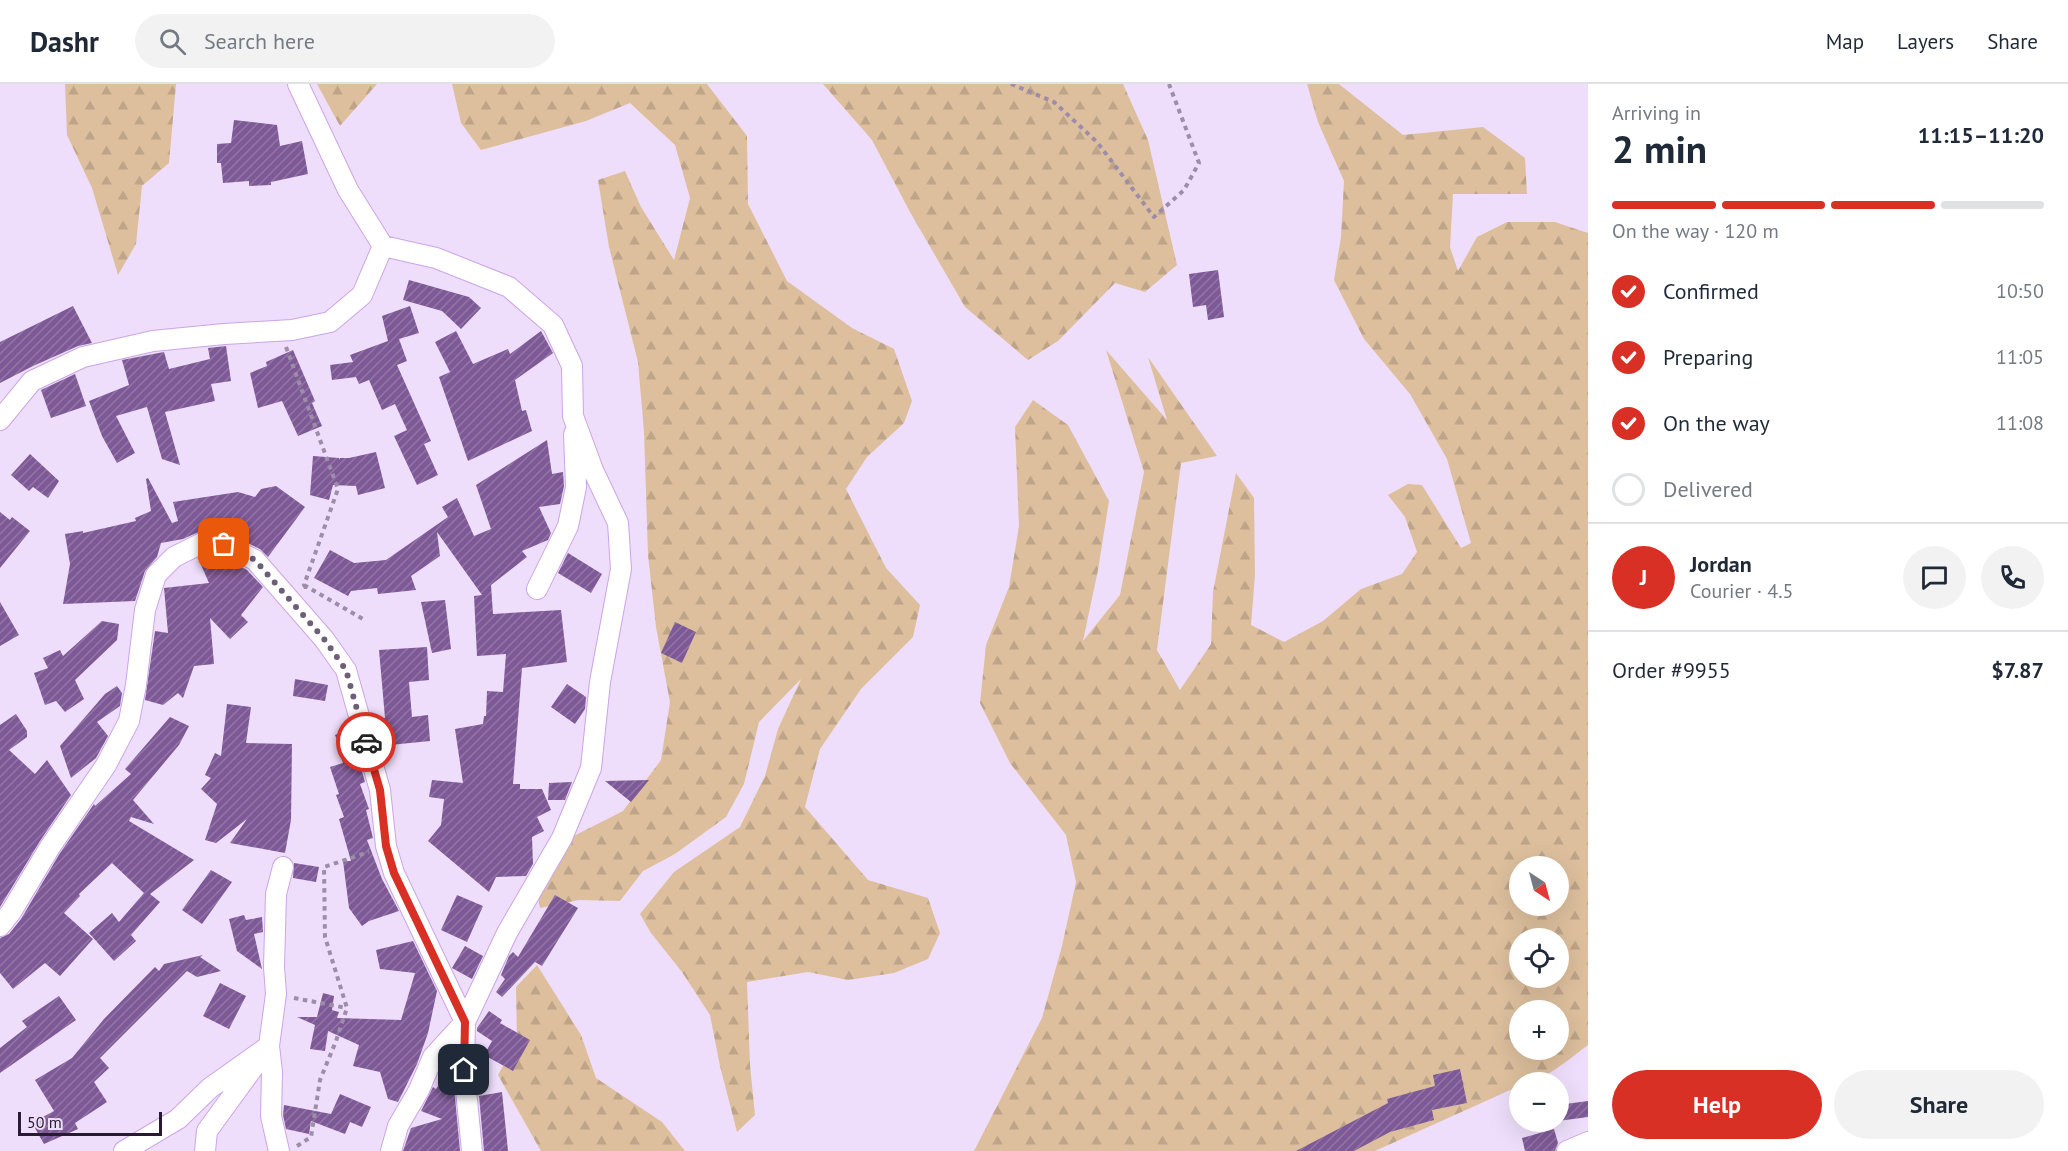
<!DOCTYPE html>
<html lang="en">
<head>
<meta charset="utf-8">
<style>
	:root { --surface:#fff; --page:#f2f2f3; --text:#1f2937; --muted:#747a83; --line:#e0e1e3; --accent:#d93025 }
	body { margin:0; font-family:"PT Sans",sans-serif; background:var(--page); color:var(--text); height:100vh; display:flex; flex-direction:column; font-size:22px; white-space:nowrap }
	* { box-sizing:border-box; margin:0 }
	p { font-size:20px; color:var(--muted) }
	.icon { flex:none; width:33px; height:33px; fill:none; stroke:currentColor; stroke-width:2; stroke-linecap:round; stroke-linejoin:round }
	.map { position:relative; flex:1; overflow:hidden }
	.panel { display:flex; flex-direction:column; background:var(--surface); width:480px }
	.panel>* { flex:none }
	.needle { width:39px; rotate:144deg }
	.controls { position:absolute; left:1509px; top:772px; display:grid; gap:12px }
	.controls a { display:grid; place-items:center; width:60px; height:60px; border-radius:50%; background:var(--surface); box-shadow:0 6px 24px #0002; font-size:30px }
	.scale { position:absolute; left:18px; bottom:15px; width:144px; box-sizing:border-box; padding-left:6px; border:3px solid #291a33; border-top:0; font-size:16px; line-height:21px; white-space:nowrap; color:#291a33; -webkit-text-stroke:4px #eedefb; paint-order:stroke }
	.pin { position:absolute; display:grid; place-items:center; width:51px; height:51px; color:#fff; margin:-26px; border-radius:12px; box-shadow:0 3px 9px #0006 }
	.courier { position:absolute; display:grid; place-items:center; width:60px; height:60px; margin:-30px; border:4px solid #d93025; border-radius:50%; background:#fff; color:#222; box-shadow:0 2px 8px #0007 }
	.summary em { font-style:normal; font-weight:800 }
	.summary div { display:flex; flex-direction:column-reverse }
	.summary { display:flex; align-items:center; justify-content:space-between; height:102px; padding:0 24px }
	h1 { font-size:39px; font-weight:800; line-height:45px }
	.bar { display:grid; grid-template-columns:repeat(4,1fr); gap:9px 6px; align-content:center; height:72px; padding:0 24px }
	.bar i { height:8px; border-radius:4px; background:var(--line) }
	.bar .on { background:var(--accent) }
	.bar p { grid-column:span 4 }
	.line { display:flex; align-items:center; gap:15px; padding:0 24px; border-top:2px solid var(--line) }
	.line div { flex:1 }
	.round { display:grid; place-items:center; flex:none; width:63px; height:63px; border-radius:32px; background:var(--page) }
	ol { padding:0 24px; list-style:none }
	li { display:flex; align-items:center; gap:18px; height:66px }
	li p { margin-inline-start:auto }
	li .icon { padding:6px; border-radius:50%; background:var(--accent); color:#fff; stroke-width:4 }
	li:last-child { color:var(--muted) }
	li i { width:33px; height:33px; border:3px solid var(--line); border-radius:50% }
	.primary-button { display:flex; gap:12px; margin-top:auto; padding:12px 24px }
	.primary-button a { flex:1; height:69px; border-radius:36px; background:var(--accent); color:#fff; font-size:24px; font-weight:800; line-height:69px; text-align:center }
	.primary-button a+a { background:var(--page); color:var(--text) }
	header { display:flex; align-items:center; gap:36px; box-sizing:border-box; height:84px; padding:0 30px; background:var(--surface); border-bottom:2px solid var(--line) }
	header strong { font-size:28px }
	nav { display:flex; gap:33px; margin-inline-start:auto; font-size:21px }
	.search { width:420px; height:54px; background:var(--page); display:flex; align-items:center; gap:15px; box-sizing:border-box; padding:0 21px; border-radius:33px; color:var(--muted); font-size:22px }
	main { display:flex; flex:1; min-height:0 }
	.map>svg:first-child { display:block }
	.forest { fill:url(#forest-firs); fill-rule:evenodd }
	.building { fill:url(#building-hatch) }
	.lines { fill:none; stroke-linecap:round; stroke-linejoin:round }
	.minor-casing { stroke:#cca4e8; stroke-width:22 }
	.path { stroke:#9c8da8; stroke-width:4; stroke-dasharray:4.5 4.5; stroke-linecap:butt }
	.minor { stroke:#fff; stroke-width:20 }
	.done { stroke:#6e5f79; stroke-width:6; stroke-dasharray:0 10.8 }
	.route { stroke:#d93025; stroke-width:8 }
</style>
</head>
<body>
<header>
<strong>Dashr</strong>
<div class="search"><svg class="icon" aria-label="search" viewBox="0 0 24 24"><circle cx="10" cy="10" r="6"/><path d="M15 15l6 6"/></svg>Search here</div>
<nav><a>Map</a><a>Layers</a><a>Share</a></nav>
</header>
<main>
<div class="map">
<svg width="1588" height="1067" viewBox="0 0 1588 1067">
	<defs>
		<pattern id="forest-firs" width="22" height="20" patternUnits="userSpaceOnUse" patternTransform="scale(1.5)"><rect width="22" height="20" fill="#ddbf9d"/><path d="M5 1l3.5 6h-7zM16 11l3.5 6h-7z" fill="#bea488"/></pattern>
		<pattern id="building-hatch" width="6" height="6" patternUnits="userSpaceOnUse" patternTransform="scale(1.5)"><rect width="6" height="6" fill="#7e5997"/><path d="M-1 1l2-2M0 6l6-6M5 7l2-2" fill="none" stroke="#9276a4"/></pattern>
	</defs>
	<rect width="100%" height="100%" fill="#eedefb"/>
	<path class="forest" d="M 65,0 L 176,0 L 169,79 L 142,102 L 136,160 L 118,191 L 92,104 L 67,51 Z
		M 317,0 L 377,0 L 340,42 Z
		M 452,0 L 707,0 L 747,52 L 748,120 L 787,197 L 852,244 L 894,265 L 912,317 L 904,339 L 867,373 L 846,405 L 886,484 L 920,521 L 913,553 L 861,605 L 820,665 L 805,723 L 868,796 L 928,814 L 940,849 L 928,875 L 894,889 L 848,896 L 808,888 L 747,898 L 750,981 L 755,1031 L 737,1048 L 720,982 L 710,931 L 682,888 L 651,849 L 640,830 L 674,788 L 740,743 L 765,692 L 778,645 L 801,595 L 759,638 L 744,700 L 726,733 L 675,770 L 643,787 L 620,817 L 579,816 L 540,824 L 537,806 L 556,761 L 623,727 L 661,676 L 670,618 L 656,543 L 648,471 L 644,348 L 638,278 L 609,163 L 598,96 L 625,87 L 641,123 L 674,176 L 690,114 L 675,61 L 630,19 L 586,37 L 481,66 L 461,39 Z
		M 823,0 L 1123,0 L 1148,56 L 1177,181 L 1145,208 L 1115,199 L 1058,257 L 1028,276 L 965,223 L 910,128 L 872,56 Z
		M 1307,0 L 1339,0 L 1403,51 L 1483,43 L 1525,74 L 1527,110 L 1453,110 L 1450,163 L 1458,187 L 1477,153 L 1507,138 L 1555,138 L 1588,149 L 1588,961 C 1570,974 1543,999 1520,999 L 1519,1002 L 1375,1067 L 974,1067 L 1042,934 L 1062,862 L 1076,798 L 1066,751 L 1010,679 L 980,619 L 986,561 L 1009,503 L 1019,442 L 1015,343 L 1033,316 L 1068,341 L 1109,417 L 1098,486 L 1083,557 L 1120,511 L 1144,388 L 1106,266 L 1167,336 L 1148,273 L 1217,372 L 1181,379 L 1157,566 L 1180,606 L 1211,560 L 1213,508 L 1236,389 L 1254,414 L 1255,491 L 1251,541 L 1284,558 L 1323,537 L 1361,505 L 1402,490 L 1417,468 L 1405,433 L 1388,411 L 1408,400 L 1422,401 L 1461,464 L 1471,459 L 1447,375 L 1410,310 L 1364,255 L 1334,196 L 1341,153 L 1344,97 L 1318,38 ZM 1520,783 L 1558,783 L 1558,822 L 1520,822 ZM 1520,855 L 1558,855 L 1558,894 L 1520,894 ZM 1520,927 L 1558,927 L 1558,966 L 1520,966 Z
		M 537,881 L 581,951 L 596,994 L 662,1038 L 685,1067 L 541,1067 L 498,991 L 517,956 L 516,903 Z"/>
	<path class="building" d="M 234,36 L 277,41 L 280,62 L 302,57 L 308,90 L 271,98 L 271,101 L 249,102 L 249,97 L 223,99 L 221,79 L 217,79 L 217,60 L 231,59 Z
		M 1218,186 L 1224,233 L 1208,236 L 1206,221 L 1193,223 L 1189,190 Z
		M 409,196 L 469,213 L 481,224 L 461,245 L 442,227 L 403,216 Z
		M 73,222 L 92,259 L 78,262 L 33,282 L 0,299 L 0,258 Z
		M 410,222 L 419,249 L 399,255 L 407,277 L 397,281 L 431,357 L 424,360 L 438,391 L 417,401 L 394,352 L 407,346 L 395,320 L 382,326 L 369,296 L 359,300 L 356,293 L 332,296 L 330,281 L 353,278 L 350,271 L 388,257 L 382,232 Z
		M 456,247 L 473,280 L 508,265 L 510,270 L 541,247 L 553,269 L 515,296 L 522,327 L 526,326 L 532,347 L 468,377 L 439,293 L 450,288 L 435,258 Z
		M 226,262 L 231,297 L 211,300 L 215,317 L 165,328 L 180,381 L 162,375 L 147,323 L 116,332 L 135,369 L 117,379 L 102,352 L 89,317 L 129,301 L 122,276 L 164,268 L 169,285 L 210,275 L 208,264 Z
		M 293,266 L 315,317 L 312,319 L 322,342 L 298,352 L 282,317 L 258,324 L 250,289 L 267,282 L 266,278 Z
		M 75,290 L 86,322 L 51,334 L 41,306 Z
		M 547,356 L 552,390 L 563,388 L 564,402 L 560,420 L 539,423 L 551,449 L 548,456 L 522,467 L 527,473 L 491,501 L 493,530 L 561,526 L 567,578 L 522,584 L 513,700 L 520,700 L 520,705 L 542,705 L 551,726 L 537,733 L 544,747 L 532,753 L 533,780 L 526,792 L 496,793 L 489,808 L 428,757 L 441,741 L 444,715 L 429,713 L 432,696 L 463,699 L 455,645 L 483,640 L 484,632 L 486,632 L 487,607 L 503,608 L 506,570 L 477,572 L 474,512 L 482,511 L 437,448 L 440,472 L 411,492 L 416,506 L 378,510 L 377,504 L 351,507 L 348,512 L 314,494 L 330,466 L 354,479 L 386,476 L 448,433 L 442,423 L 457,414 L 474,452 L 491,445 L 476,401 Z
		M 376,368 L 385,404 L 358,411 L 356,402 L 333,401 L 329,416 L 310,411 L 313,372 L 339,374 L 340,376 L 340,374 L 349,374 Z
		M 30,370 L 59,397 L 48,414 L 33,403 L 29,407 L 11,391 Z
		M 148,394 L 172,439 L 178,437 L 173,418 L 238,408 L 255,413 L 261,405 L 276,402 L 305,423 L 268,473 L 260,465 L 212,442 L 183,455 L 161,459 L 157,473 L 145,487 L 135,517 L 63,520 L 70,480 L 65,450 L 83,447 L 83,449 L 136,437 L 135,434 L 151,427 L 146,395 Z
		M 0,428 L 10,436 L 12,433 L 30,447 L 0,484 Z
		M 212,467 L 247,486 L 263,503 L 241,531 L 248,538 L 230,555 L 210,534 L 214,580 L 194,582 L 183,614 L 178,609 L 163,621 L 145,616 L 155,547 L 168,549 L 164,504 L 209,499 L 198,474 Z
		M 568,469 L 602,490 L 591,509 L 558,489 Z
		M 445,516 L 451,565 L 432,569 L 421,518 Z
		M 0,518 L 19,551 L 0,562 Z
		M 102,537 L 119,540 L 117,556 L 75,596 L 84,615 L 65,628 L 56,617 L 45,621 L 34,589 L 48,584 L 43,574 L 60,566 L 63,572 Z
		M 675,538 L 696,548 L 682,579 L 661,569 Z
		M 427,563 L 429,596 L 409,598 L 412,633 L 428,631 L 430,657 L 380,662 L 373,636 L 385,634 L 379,566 Z
		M 295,595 L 328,601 L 325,617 L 293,612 Z
		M 567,600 L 586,613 L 585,625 L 575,640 L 551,623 Z
		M 117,602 L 122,609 L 120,622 L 97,638 L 108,652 L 96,674 L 71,694 L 60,662 L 105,610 Z
		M 227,620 L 251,623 L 246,659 L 292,660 L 291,736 L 285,769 L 230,759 L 247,735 L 216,759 L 205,756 L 217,720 L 201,705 L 211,694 L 205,691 L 215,669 L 221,672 Z
		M 16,630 L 27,647 L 27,653 L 9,666 L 35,690 L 47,676 L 71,711 L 40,757 L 0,823 L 0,641 Z
		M 170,633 L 189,642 L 179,661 L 133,716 L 154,740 L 131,733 L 129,737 L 194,776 L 150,810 L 160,818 L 131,851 L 136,857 L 114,877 L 89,849 L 112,829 L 119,838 L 144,809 L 112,779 L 79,810 L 80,812 L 64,829 L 93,855 L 60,892 L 45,879 L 13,905 L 0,889 L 0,854 L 9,850 L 21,835 L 60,769 L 94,720 L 95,722 L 131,690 L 125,685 Z
		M 350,645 L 365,698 L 360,700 L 369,725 L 366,726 L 373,754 L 367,756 L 382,795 L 399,827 L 369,837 L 362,842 L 349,824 L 343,777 L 351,777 L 339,735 L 344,733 L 336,711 L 339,710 L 330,683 L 343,679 L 342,676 L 345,675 L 335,651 Z
		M 649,696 L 631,718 L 605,697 Z
		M 572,698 L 565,716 L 548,716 L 549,699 Z
		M 294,779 L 319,783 L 316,798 L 293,794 Z
		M 211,786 L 232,798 L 202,840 L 182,826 Z
		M 457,811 L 483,822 L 467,858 L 441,846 Z
		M 555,811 L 578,824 L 542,882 L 535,878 L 502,913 L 496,908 L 505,895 L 501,891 L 509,872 L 513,868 L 518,873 Z
		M 244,831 L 246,836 L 262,833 L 263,848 L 254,850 L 262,885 L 237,867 L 229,835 Z
		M 413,857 L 437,907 L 428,949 L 417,980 L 398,1018 L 388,1015 L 380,988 L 353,982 L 359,961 L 328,947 L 325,967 L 310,965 L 315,941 L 297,933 L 317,933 L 323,909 L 334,912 L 332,926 L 339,928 L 337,934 L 401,936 L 415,889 L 380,885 L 376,866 Z
		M 465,862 L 483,872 L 472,895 L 452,884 Z
		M 203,871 L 200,873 L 221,887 L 197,893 L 187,887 L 100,974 L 109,984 L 94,998 L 107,1018 L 75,1039 L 78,1045 L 44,1060 L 32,1039 L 54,1027 L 35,996 L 72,974 L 104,935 L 155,883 L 159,887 L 164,880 Z
		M 220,899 L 246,912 L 229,945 L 203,932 Z
		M 59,912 L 76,936 L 0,989 L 0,964 L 27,943 L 22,937 Z
		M 489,927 L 502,936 L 500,939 L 530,956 L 513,987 L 484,971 L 492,957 L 477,947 L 477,944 Z
		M 452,981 L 460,1067 L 403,1067 L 411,1044 L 442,1035 L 421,1027 L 433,1003 L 436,1005 Z
		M 1460,985 L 1467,1019 L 1432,1026 L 1434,1036 L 1390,1048 L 1354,1067 L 1296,1067 L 1388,1019 L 1387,1015 L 1435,1002 L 1433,991 Z
		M 502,1008 L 508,1067 L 484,1067 L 479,1012 Z
		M 340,1010 L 371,1023 L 362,1043 L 350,1038 L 345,1050 L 311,1037 L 309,1050 L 286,1045 L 283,1031 L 284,1021 L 331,1030 Z
		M 1588,1017 L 1588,1033 L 1558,1037 L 1558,1021 Z
		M 1554,1045 L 1558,1059 L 1555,1067 L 1525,1067 L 1522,1054 Z"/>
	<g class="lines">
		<defs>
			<path id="minor" d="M 298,0 L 348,106 L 383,162
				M 0,336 L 32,297 L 83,273 L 153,257 L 224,250 L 292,246 L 330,238 L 362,211 L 383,162 L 436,174 L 509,203 L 553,241 L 572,282 L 573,332 L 593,386 L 618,439 L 621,485 L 600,598 L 591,684 L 562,754 L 507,849 L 465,938 L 464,986 L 472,1067
				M 537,505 L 568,442 L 576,403 L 574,350
				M 0,842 L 11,828 L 50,763 L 106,681 L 129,637 L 136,601 L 145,526 L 156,491 L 174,473 L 212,454 L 255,476 L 324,555 L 346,586 L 380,706 L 386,762 L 394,789 L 465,938 L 433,973 L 419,1006 L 398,1042 L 391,1067
				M 124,1067 L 178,1035 L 210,1004 L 269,962 L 272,988 L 271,1032 L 279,1067
				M 205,1067 L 207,1047 L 269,962 L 276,910 L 274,883 L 276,810 L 283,783
				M 1567,1067 L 1588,1058"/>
		</defs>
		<use href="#minor" class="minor-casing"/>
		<path class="path" d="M 1011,0 L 1054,18 L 1097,58 L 1154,133 L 1184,106 L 1199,79 L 1169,0
			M 286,263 L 338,405 L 304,501 L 306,504
			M 304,501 L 363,535
			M 294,914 L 347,924
			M 297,1062 L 311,1053 L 320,996 L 336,957 L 347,924 L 325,853 L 324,783 L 369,768"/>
		<use href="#minor" class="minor"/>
	</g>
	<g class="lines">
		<path class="done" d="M 224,460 L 255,476 L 324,555 L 346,586 L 366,658"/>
		<path class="route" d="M 366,658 L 380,706 L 386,762 L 394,789 L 465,938 L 464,986"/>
	</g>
</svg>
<div class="controls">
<a><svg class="needle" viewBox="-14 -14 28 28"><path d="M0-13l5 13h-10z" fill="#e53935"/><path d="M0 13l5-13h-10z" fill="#747a83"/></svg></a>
<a><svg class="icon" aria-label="locate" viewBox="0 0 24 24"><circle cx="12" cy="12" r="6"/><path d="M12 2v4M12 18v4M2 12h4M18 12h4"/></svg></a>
<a>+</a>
<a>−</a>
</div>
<div class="scale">50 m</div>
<div class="pin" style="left:224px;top:460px;background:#ea580c"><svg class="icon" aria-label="bag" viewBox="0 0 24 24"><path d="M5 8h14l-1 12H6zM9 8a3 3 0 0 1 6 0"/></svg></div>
<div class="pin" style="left:464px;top:986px;background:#1f2937"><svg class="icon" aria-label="home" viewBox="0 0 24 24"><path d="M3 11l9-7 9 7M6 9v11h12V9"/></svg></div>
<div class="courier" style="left:366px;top:658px"><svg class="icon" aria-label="car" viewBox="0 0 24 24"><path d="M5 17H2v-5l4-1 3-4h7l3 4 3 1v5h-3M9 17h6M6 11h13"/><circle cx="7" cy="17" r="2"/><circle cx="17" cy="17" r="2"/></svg></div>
</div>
<section class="panel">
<div class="summary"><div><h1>2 min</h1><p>Arriving in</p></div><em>11:15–11:20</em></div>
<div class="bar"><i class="on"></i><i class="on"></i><i class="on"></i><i></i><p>On the way · 120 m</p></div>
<ol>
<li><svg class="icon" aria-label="check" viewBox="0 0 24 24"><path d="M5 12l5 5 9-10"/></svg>Confirmed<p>10:50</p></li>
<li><svg class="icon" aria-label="check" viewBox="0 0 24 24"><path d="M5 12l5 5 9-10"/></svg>Preparing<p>11:05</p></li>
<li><svg class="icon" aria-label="check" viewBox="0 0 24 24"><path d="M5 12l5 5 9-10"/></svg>On the way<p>11:08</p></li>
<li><i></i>Delivered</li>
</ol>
<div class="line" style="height:108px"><b class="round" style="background:var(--accent);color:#fff">J</b><div><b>Jordan</b><p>Courier · 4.5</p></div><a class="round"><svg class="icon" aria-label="chat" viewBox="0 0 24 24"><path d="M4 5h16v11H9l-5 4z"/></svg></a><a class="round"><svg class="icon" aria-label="phone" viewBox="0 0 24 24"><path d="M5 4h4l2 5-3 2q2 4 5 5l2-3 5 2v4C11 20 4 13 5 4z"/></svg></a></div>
<div class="line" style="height:78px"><div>Order #9955</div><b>$7.87</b></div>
<div class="primary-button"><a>Help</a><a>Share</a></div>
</section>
</main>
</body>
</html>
